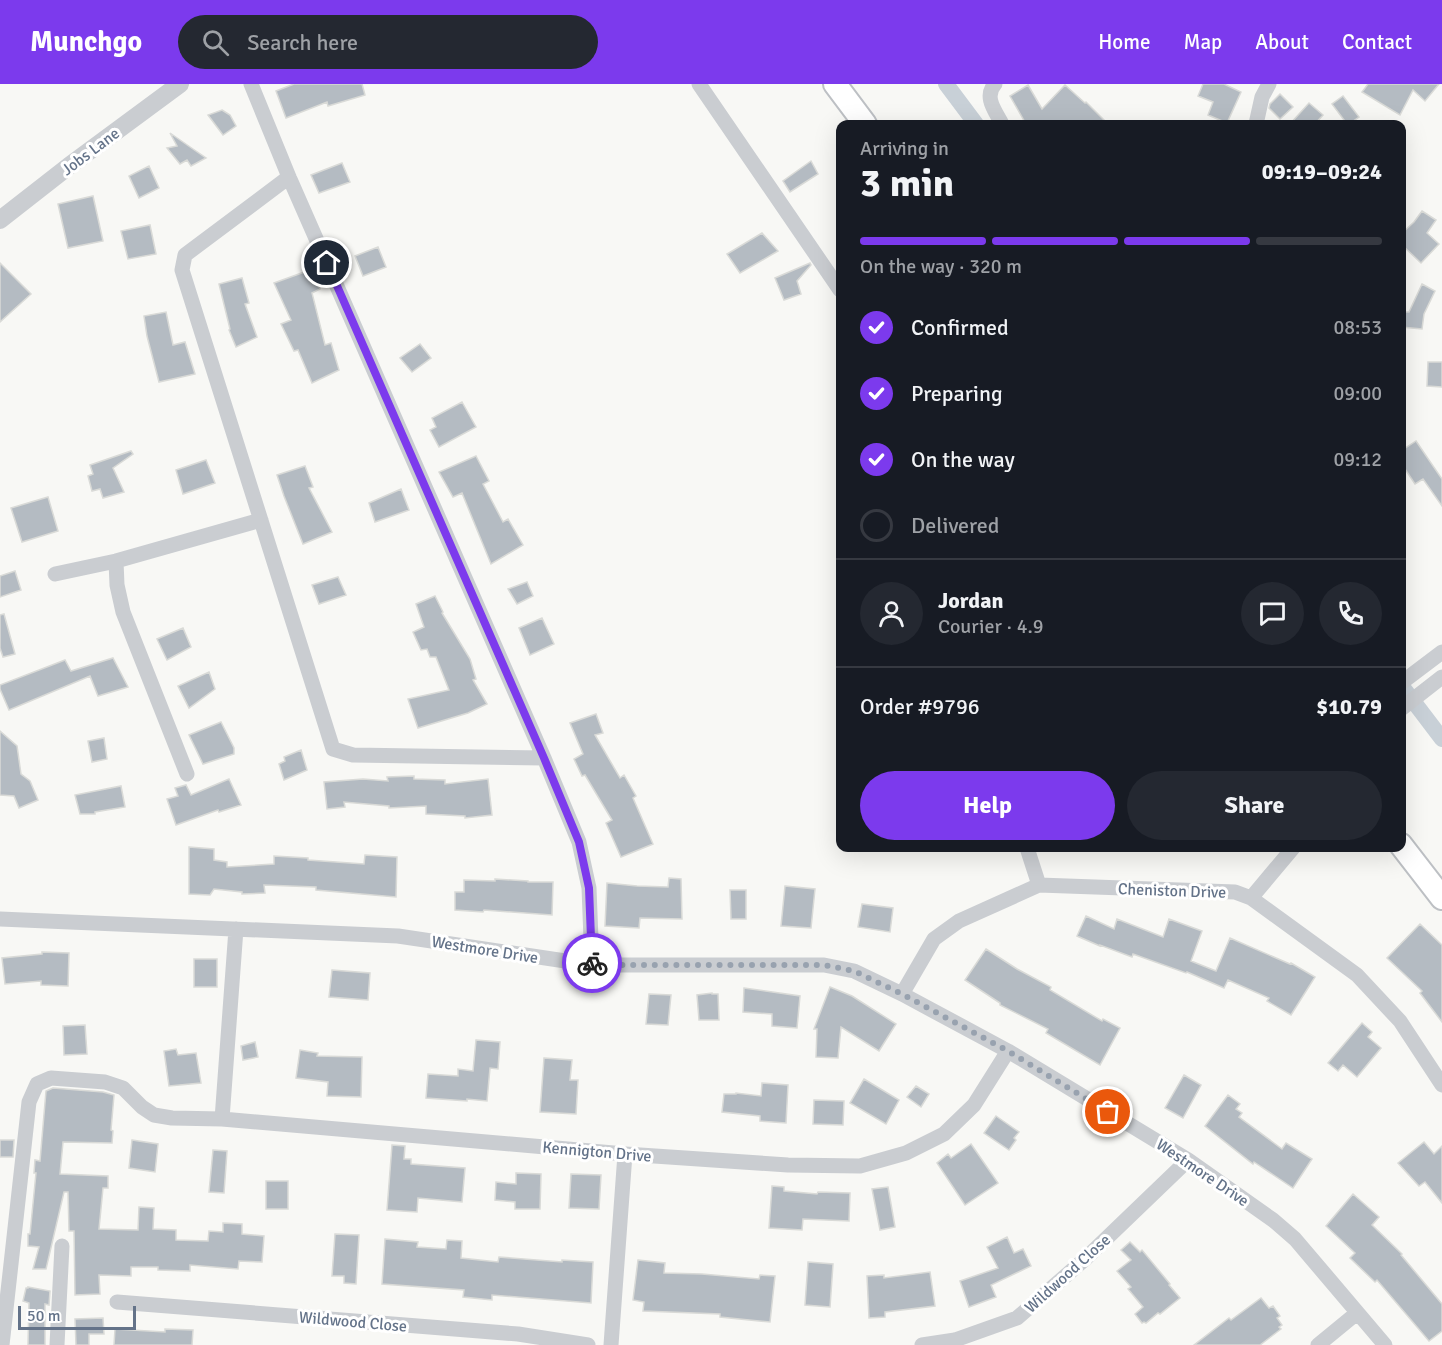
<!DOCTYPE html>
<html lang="en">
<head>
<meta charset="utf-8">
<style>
	:root { --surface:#171b24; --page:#242831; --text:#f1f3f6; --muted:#9ea1a6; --line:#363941; --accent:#7c3aed }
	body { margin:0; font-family:Signika,sans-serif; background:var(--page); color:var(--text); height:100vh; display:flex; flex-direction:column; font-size:22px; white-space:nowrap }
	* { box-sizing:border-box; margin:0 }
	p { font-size:20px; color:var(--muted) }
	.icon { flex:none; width:33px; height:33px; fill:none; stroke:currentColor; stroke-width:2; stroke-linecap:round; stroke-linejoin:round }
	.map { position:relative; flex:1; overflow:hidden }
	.side { position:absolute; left:836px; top:36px; width:570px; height:732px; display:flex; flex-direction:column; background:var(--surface); border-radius:12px; box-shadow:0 6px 24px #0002 }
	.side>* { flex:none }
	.scale { position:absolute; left:18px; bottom:15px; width:118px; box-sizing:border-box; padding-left:6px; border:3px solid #647389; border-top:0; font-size:16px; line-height:21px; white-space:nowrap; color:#647389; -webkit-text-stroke:4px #fff; paint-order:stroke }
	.pin { position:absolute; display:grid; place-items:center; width:51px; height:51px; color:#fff; margin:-26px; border:3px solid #fff; border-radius:50%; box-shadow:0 2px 6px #0007 }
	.courier { position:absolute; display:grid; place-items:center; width:60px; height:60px; margin:-30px; border:4px solid #7c3aed; border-radius:50%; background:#fff; color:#222; box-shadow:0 2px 8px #0007 }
	.head em { font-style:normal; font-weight:700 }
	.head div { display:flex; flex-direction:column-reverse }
	.head { display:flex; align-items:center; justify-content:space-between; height:102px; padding:0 24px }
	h1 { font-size:39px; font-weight:700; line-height:45px }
	.bar { display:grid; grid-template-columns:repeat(4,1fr); gap:9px 6px; align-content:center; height:72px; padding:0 24px }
	.bar i { height:8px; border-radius:4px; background:var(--line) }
	.bar .selected { background:var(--accent) }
	.bar p { grid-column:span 4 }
	.line { display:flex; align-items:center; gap:15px; padding:0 24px; border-top:2px solid var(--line) }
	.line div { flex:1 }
	.round { display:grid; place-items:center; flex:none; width:63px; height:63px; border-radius:32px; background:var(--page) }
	ol { padding:0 24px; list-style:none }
	li { display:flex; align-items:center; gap:18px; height:66px }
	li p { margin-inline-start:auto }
	li .icon { padding:6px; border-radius:50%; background:var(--accent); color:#fff; stroke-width:4 }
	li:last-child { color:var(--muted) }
	li i { width:33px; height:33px; border:3px solid var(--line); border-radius:50% }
	.button { display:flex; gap:12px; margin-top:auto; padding:12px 24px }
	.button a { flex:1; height:69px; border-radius:36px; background:var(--accent); color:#fff; font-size:24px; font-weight:700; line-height:69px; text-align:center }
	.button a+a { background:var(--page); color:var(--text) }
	header { display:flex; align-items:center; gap:36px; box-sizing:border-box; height:84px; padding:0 30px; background:var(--accent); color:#fff }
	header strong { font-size:28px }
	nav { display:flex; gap:33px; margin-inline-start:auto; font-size:21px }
	.search { width:420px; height:54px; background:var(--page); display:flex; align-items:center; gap:15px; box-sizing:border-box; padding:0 21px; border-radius:33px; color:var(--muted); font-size:22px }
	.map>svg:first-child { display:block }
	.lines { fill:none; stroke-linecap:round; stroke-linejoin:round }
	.canal { stroke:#c8d0d7; stroke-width:16 }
	.building { fill:#b4bbc2; stroke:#d9dad7; stroke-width:1.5 }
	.primary-casing { stroke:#bdc0c4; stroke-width:26 }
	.minor { stroke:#cacdd1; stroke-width:15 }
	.tertiary { stroke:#cacdd1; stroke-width:18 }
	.primary { stroke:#fff; stroke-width:22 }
	.done { stroke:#98a2af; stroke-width:6; stroke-dasharray:0 10.8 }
	.route { stroke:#7c3aed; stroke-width:8 }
	.labels { text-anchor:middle; stroke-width:6; stroke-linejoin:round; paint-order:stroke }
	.street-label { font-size:16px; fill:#647389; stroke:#fff }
</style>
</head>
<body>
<header>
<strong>Munchgo</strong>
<div class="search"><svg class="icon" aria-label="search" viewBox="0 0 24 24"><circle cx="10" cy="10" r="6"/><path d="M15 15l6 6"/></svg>Search here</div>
<nav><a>Home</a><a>Map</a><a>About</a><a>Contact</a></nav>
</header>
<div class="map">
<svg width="1442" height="1261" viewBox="0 0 1442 1261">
	<rect width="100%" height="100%" fill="#f8f8f5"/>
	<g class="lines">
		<path class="canal" d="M 946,0 L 976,40
			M 1401,601 L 1442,655"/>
	</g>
	<path class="building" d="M 294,0 L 362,0 L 365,11 L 328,22 L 327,18 L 286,34 L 276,7 Z
		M 1203,0 L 1224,0 L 1241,8 L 1227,39 L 1208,31 L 1213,18 L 1198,12 Z
		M 1368,0 L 1439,0 L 1425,17 L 1413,6 L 1400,31 L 1362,8 Z
		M 1028,1 L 1042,25 L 1065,1 L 1085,19 L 1086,18 L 1108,40 L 1026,40 L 1010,12 Z
		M 1280,10 L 1293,23 L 1280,35 L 1269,24 L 1270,20 Z
		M 1343,12 L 1359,33 L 1349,40 L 1347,40 L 1332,20 Z
		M 1309,19 L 1323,31 L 1315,40 L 1290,40 Z
		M 222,26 L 230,31 L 236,42 L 223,51 L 208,31 Z
		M 170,49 L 193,65 L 206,74 L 191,82 L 187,76 L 180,80 L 167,64 L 177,62 Z
		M 811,77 L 818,90 L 790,108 L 783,97 Z
		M 342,79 L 350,98 L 319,109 L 311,91 Z
		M 149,82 L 159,104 L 139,114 L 129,92 Z
		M 93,112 L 103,157 L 68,164 L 58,120 Z
		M 1422,127 L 1436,136 L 1427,149 L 1439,160 L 1421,179 L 1401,160 L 1401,150 L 1414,138 Z
		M 150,141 L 156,170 L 128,175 L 121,147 Z
		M 762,149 L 778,167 L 740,189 L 727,170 Z
		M 378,163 L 386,183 L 363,192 L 355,172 Z
		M 0,179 L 31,210 L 0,238 Z
		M 810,179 L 811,181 L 797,197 L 801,210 L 784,216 L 775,194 Z
		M 310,186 L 320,205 L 312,209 L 325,261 L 331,259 L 339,286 L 312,299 L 298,266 L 294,267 L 281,240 L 291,236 L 274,199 Z
		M 242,194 L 249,219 L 245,220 L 257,253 L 236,263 L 229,246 L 230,245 L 219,200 Z
		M 1422,200 L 1435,207 L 1424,230 L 1422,245 L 1401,243 L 1403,228 L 1409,228 Z
		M 166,228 L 173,261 L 185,258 L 195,290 L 159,298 L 147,252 L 144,232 Z
		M 420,260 L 431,274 L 412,288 L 400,274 Z
		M 1428,278 L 1442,278 L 1442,303 L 1427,302 Z
		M 462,318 L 476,343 L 439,363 L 430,346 L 436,343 L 432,334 Z
		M 1416,357 L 1442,395 L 1442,422 L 1423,395 L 1415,400 L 1401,379 L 1401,367 Z
		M 131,367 L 133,370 L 113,384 L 124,408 L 103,414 L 100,405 L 92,407 L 88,392 L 93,390 L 90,381 Z
		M 476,372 L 489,397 L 483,400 L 503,438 L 508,435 L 523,461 L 491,480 L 462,409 L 453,413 L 439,388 Z
		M 206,376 L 215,399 L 183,410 L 176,386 Z
		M 305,382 L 313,403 L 309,404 L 332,448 L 303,460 L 284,412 L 277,391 Z
		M 401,405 L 409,426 L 375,438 L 369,419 Z
		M 48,413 L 58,447 L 22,458 L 11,424 Z
		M 15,487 L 21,506 L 0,513 L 0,492 Z
		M 338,493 L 346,511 L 319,520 L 312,501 Z
		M 527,498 L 533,512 L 517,520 L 508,505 Z
		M 435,512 L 443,528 L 442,529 L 470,575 L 476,595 L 473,596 L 487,620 L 468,629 L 418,644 L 408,615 L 449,606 L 436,573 L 430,573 L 427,565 L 421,566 L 413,548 L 424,543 L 416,520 Z
		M 4,530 L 15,570 L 3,573 L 0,564 L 0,531 Z
		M 542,534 L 554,560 L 530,571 L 519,544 Z
		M 183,544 L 191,563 L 167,576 L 157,555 Z
		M 113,574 L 128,603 L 98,612 L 90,592 L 9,626 L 0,605 L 0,601 L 65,576 L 71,587 Z
		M 209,588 L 215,605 L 189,624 L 178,602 Z
		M 596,630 L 603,649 L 595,651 L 620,694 L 624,691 L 636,712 L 633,714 L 653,760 L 621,773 L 606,739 L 612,736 L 585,691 L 582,692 L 574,675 L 583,670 L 570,639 Z
		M 221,638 L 234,664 L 234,670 L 203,680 L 189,651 Z
		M 0,647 L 17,662 L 21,690 L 30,697 L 38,716 L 19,724 L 14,712 L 0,711 Z
		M 104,654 L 107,675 L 92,678 L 88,657 Z
		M 301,666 L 307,686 L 284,696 L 279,680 L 285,677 L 284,673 Z
		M 414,692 L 414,695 L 445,696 L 445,700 L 488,695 L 492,731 L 465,734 L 465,732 L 426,730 L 426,722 L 389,724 L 389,722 L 344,718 L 345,723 L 327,725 L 324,698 L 363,695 L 388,697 L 387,693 Z
		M 229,695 L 241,721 L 219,728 L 218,726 L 176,741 L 167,715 L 178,712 L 175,704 L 186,701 L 191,711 Z
		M 121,702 L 125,723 L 95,728 L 95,730 L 80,730 L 75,711 Z
		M 189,763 L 214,765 L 214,776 L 227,778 L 227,783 L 274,780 L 274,772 L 308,774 L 308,776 L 364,780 L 365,771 L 397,773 L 396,813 L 316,806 L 316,803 L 264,801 L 265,809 L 242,810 L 242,808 L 214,805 L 210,811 L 189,810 Z
		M 669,794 L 681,795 L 682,835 L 640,834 L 639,844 L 605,842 L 607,799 L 637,802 L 668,803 Z
		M 495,795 L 528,797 L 528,798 L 553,798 L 552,831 L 484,826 L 483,828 L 455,826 L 455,808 L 464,808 L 464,796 L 495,797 Z
		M 785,802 L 815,805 L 811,844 L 781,842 Z
		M 730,806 L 746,806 L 746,835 L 731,835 Z
		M 862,820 L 893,824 L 890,848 L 858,843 Z
		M 1086,832 L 1114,845 L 1117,835 L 1163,853 L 1169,835 L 1202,847 L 1191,877 L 1216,887 L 1230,854 L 1290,880 L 1291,879 L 1315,893 L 1291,931 L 1267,917 L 1269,914 L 1228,896 L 1224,904 L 1187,888 L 1186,889 L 1133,870 L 1132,873 L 1100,861 L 1100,862 L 1077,852 Z
		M 1420,840 L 1442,861 L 1442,938 L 1420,909 L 1422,907 L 1387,874 Z
		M 986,865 L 1017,885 L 1051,903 L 1050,906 L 1102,937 L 1103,935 L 1120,944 L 1100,981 L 1046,949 L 1048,945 L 1000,921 L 1000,919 L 965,896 Z
		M 42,868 L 69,869 L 68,902 L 41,901 L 41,897 L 5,900 L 2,874 L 42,870 Z
		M 194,875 L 217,875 L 217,903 L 194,903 Z
		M 332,886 L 370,889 L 368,916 L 329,913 Z
		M 830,903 L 852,912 L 896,940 L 879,967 L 841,943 L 838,974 L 816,973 L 817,945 L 814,945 Z
		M 744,904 L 800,912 L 797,944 L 772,942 L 772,930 L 743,928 Z
		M 712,909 L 712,910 L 718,910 L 719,936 L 699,936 L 697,911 Z
		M 649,910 L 671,911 L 668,941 L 646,940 Z
		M 1362,939 L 1372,948 L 1368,953 L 1381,964 L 1357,993 L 1343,981 L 1338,987 L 1328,979 Z
		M 85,941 L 87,970 L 64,971 L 63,942 Z
		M 476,956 L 500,958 L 498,985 L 490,984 L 487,1017 L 467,1015 L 467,1017 L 426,1014 L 428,990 L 458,992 L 458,985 L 473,987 Z
		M 255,958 L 258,973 L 243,976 L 241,962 Z
		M 176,965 L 178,971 L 196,969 L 201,999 L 169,1002 L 164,967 Z
		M 300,966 L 318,969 L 317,972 L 362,973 L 361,1013 L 327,1012 L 328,998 L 296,994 Z
		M 544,974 L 572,976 L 570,996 L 578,996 L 576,1030 L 540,1028 Z
		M 1184,991 L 1201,1001 L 1183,1034 L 1165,1024 Z
		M 864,995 L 899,1016 L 886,1040 L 850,1019 Z
		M 762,999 L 788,1001 L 786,1039 L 760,1037 L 760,1032 L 722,1028 L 724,1010 L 736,1010 L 736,1009 L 761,1012 Z
		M 916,1002 L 929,1010 L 921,1023 L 907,1013 Z
		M 53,1004 L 103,1008 L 114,1011 L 111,1046 L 113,1047 L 112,1059 L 63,1058 L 60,1090 L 108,1092 L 108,1104 L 103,1104 L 99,1145 L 138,1146 L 139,1123 L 154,1124 L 153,1145 L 176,1146 L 176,1156 L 208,1157 L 209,1147 L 223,1148 L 223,1139 L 242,1140 L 242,1150 L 264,1152 L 262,1178 L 239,1177 L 238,1185 L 190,1181 L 190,1187 L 158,1186 L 158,1183 L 131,1183 L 131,1192 L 99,1191 L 100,1210 L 75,1211 L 74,1147 L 69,1147 L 68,1108 L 64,1108 L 46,1185 L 33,1185 L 39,1163 L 28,1162 L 28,1150 L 30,1150 L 36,1089 L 34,1089 L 35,1076 L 40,1077 L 46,1007 Z
		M 1228,1011 L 1240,1020 L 1236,1025 L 1242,1029 L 1239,1033 L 1282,1065 L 1286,1059 L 1312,1075 L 1293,1104 L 1254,1078 L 1253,1080 L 1205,1042 Z
		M 814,1016 L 844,1017 L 843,1041 L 813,1040 Z
		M 996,1032 L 1019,1048 L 1014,1054 L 1016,1056 L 1009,1066 L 984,1049 Z
		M 0,1056 L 14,1056 L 13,1073 L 0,1073 Z
		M 132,1056 L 158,1060 L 155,1088 L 129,1084 Z
		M 1424,1058 L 1434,1070 L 1442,1062 L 1442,1119 L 1425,1098 L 1419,1102 L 1398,1079 Z
		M 971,1060 L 998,1099 L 965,1121 L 937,1079 L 948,1070 L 951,1074 Z
		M 392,1061 L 405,1062 L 404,1075 L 411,1075 L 411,1080 L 465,1084 L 462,1118 L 418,1114 L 417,1128 L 387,1126 Z
		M 213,1066 L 227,1067 L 224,1109 L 209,1108 Z
		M 516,1089 L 541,1090 L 540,1125 L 515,1125 L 515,1118 L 495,1116 L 496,1098 L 516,1100 Z
		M 571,1090 L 601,1091 L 599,1125 L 569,1124 Z
		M 266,1097 L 288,1097 L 288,1125 L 266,1125 Z
		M 772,1102 L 784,1103 L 784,1107 L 817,1110 L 818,1108 L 850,1109 L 849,1137 L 803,1135 L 802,1146 L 769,1144 Z
		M 888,1103 L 895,1143 L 880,1146 L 872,1105 Z
		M 1353,1110 L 1379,1133 L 1372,1141 L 1402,1170 L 1401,1171 L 1442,1220 L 1442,1247 L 1429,1257 L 1377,1196 L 1375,1198 L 1350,1174 L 1355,1169 L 1326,1142 Z
		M 335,1150 L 359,1151 L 356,1200 L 344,1199 L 344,1192 L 332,1192 Z
		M 1007,1153 L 1014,1169 L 1023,1165 L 1031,1182 L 991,1201 L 996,1213 L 969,1223 L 960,1197 L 998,1184 L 987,1163 Z
		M 385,1155 L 418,1158 L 417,1163 L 446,1165 L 447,1156 L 462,1157 L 461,1174 L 498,1178 L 499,1173 L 562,1178 L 562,1176 L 593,1178 L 591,1219 L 492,1211 L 492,1216 L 463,1213 L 464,1206 L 382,1200 Z
		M 1130,1158 L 1140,1168 L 1142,1166 L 1170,1200 L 1169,1201 L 1180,1214 L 1160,1230 L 1158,1229 L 1146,1239 L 1144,1238 L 1142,1239 L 1135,1230 L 1143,1223 L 1128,1205 L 1131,1203 L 1117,1187 L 1131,1176 L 1121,1166 Z
		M 638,1176 L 665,1179 L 664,1189 L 702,1190 L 759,1195 L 760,1191 L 775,1192 L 770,1238 L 720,1233 L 720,1230 L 643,1227 L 644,1218 L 633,1216 Z
		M 808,1178 L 833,1180 L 830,1223 L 805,1221 Z
		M 930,1188 L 935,1222 L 885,1228 L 885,1233 L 869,1234 L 867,1192 L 884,1191 L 884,1194 Z
		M 28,1203 L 50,1207 L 49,1221 L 45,1220 L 45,1261 L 28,1261 L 29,1219 L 23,1217 L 26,1204 L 28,1204 Z
		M 1261,1214 L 1269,1224 L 1273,1222 L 1280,1232 L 1277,1234 L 1282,1241 L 1279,1243 L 1281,1245 L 1260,1261 L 1194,1261 L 1229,1234 L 1231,1236 Z
		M 103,1234 L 104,1250 L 89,1250 L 89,1261 L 76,1261 L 75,1235 Z
		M 115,1245 L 165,1248 L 165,1245 L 193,1246 L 192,1261 L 114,1261 Z"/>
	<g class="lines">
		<defs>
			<path id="primary" d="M 835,0 L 865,40
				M 1401,761 L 1442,814"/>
		</defs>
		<use href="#primary" class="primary-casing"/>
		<path class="minor" d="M 251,0 L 289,93 L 544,674 L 579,758 L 589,804 L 592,881
			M 699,0 L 840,206
			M 995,0 C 983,13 996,28 1002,40
			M 1256,40 L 1262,13 L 1269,0
			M 289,93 L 185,171 L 182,186 L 333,665 L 353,671 L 544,674
			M 116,477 L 117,501 L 123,528 L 187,690
			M 55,490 L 116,477 L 261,436
			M 1401,599 L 1442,568
			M 1401,625 L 1442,593
			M 1027,764 L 1039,801
			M 1251,814 L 1293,764
			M 0,835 L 398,852 L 592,881 L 824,881 L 854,887 L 902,910 L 1008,967 L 1188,1076 L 1273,1136 L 1295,1155 L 1385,1261
			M 902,910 L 934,855 L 959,837 L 1039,801 L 1235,808 L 1251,814 L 1357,891 L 1400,937 L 1442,1001
			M 222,1035 L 236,845
			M 117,1218 L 518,1250 L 588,1261
			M 2,1261 L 29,1018 L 37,1000 L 51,994 L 105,998 L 123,1004 L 142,1023 L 154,1031 L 172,1034 L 222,1035 L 625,1070 L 788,1081 L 860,1082 L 906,1069 L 944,1050 L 974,1021 L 1008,967
			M 57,1261 L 62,1162
			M 611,1261 L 625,1070
			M 922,1261 L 955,1256 L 1017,1234 L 1085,1175 L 1188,1076
			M 1318,1261 L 1357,1229"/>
		<path class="tertiary" d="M 0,136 L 69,82 L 180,0"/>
		<use href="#primary" class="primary"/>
	</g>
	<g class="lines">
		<path class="done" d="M 592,879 L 592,881 L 824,881 L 854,887 L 902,910 L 1008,967 L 1108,1028"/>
		<path class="route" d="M 327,179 L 544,674 L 579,758 L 589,804 L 592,879"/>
	</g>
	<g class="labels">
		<g class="street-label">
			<text transform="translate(90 67) rotate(-37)" y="6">Jobs Lane</text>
			<text transform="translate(1172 806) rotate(2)" y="6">Cheniston Drive</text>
			<text transform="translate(485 865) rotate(9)" y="6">Westmore Drive</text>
			<text transform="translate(597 1067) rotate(5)" y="6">Kennigton Drive</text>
			<text transform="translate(1203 1088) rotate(34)" y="6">Westmore Drive</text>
			<text transform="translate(1067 1189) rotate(-42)" y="6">Wildwood Close</text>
			<text transform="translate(353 1237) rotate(5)" y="6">Wildwood Close</text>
		</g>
	</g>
</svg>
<div class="scale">50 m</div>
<div class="pin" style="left:1108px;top:1028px;background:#ea580c"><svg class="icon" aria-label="bag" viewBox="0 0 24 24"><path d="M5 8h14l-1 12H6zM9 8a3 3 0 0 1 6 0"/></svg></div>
<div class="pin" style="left:327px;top:179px;background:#1f2937"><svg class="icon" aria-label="home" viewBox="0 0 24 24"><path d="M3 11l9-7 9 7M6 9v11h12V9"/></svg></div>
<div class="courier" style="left:592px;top:879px"><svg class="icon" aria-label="bike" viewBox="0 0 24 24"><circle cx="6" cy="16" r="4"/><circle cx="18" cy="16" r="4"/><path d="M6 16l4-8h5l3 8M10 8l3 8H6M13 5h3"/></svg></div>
<section class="side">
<div class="head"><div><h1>3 min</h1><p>Arriving in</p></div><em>09:19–09:24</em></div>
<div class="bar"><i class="selected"></i><i class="selected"></i><i class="selected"></i><i></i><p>On the way · 320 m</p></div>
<ol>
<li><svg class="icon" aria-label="check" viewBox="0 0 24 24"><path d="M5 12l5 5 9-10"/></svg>Confirmed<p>08:53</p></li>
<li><svg class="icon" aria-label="check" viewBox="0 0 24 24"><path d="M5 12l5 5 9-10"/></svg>Preparing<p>09:00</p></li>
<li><svg class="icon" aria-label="check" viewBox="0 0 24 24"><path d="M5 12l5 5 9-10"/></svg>On the way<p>09:12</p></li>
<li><i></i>Delivered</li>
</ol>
<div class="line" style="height:108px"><a class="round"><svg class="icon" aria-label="person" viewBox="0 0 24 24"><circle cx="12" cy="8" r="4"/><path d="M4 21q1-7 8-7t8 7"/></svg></a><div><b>Jordan</b><p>Courier · 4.9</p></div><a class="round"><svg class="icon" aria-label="chat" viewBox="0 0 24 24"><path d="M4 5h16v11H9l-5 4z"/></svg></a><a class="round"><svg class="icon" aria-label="phone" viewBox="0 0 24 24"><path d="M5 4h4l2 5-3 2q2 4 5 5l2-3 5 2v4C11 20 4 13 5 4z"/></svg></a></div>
<div class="line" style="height:78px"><div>Order #9796</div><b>$10.79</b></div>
<div class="button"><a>Help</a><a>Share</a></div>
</section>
</div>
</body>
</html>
